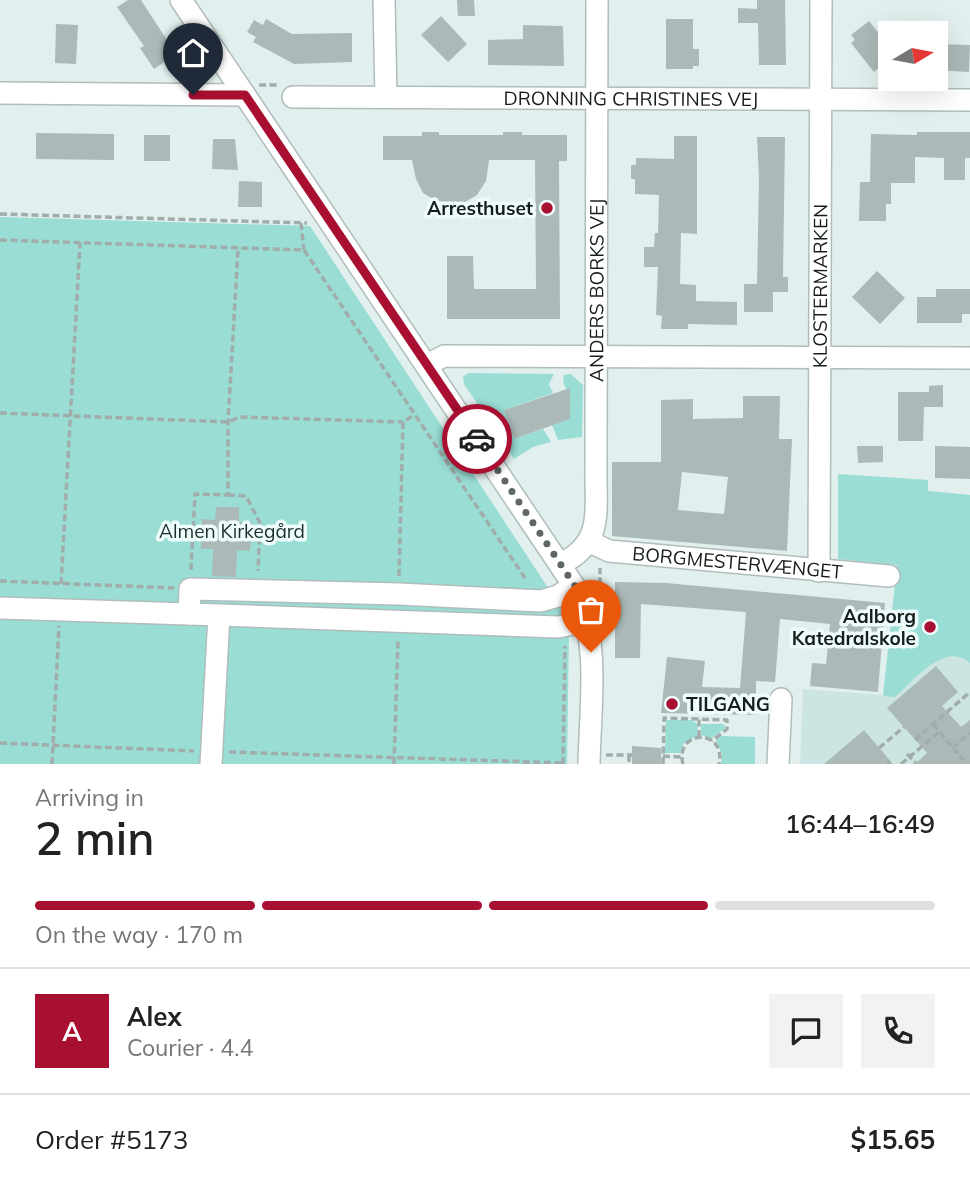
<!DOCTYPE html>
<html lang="en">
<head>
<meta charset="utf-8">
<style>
	:root { --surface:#fff; --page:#f2f2f2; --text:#222; --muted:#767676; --line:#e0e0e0; --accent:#a80f31 }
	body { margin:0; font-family:Mulish,sans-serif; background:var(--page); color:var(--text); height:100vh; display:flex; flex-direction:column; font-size:26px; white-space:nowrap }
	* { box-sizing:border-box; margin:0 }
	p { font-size:23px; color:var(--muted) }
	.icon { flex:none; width:38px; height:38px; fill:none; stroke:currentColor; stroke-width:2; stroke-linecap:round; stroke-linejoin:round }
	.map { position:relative; height:764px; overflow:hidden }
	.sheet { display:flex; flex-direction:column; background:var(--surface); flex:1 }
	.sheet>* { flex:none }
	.needle { width:46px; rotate:80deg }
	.buttons { position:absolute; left:878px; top:21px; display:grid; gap:14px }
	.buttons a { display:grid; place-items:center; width:70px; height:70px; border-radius:0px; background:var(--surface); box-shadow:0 7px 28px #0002; font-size:35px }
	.pin { position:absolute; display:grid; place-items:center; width:60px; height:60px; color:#fff; margin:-72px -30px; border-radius:50% 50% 50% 0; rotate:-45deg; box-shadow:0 0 7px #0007 }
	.pin .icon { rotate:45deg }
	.courier { position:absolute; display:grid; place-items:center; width:70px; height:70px; margin:-35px; border:5px solid #a80f31; border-radius:50%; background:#fff; color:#222; box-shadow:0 2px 9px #0007 }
	.overview em { font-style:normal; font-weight:600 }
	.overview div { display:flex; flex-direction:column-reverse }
	.overview { display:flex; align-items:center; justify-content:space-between; height:119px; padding:0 35px }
	h1 { font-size:46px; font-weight:600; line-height:52px }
	.bar { display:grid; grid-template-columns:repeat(4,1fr); gap:10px 7px; align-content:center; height:84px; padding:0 35px }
	.bar i { height:9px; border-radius:5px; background:var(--line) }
	.bar .active { background:var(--accent) }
	.bar p { grid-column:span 4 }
	.line { display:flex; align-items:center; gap:18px; padding:0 35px; border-top:2px solid var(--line) }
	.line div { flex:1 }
	.round { display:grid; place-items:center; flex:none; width:74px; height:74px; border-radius:0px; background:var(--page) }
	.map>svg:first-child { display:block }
	.built { fill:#cce5e2 }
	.green { fill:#99ddd5 }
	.building { fill:#abbab8; fill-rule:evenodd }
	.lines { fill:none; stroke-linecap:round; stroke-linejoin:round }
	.minor-casing { stroke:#afbdbb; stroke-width:24 }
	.path { stroke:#a1adab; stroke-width:3.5; stroke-dasharray:7 3.5; stroke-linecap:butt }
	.minor { stroke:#fff; stroke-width:21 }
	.path-bridge { stroke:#a1adab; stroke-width:3.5; stroke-dasharray:7 3.5; stroke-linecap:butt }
	.done { stroke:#5e6766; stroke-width:7; stroke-dasharray:0 12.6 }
	.route { stroke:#a80f31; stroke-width:9 }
	.poi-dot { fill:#a80f31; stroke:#eefdfb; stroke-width:2.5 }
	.labels { text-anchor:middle; stroke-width:7; stroke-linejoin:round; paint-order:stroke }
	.street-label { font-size:19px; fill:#171d1c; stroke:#eefdfb }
	.poi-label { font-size:19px; font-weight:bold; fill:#171d1c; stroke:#eefdfb; text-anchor:end }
	.park-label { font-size:19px; fill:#1a2f2d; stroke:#eefdfb }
</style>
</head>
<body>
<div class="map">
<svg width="970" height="764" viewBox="0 0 970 764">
	<rect width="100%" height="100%" fill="#e1f0ee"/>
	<path class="built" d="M 838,474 L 928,480 L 928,491 L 970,495 L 970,764 L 800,764 L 803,689 L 884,695 L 897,565 L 838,559 Z"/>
	<path class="green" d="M 0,217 L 310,226 L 564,612 L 569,633 L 567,764 L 0,764 Z
		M 468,373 L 554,374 L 549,384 L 553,393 L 504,410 L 514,439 L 543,429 L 551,442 L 533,447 L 514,459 L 464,384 L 463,377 Z
		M 571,374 L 583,385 L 582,437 L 558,440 L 552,425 L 570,419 L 570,389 L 566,389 L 563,382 L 564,375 Z
		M 838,474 L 928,480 L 928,491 L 970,495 L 970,663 C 945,640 913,681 895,697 L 883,696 L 897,565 L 838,559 Z
		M 666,720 L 692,720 L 698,725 L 697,736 L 684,743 L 680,753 L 665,753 Z
		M 701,724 L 724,724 L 725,728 L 711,739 L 701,735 Z
		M 721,736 L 755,737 L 755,764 L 721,764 L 722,754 L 716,740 Z"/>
	<path class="building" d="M 128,0 L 141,0 L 176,54 L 154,69 L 140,48 L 144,46 L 117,7 Z
		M 457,0 L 474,0 L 475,16 L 458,16 Z
		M 757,0 L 785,0 L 786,65 L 759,65 L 758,23 L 738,23 L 738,8 L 757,9 Z
		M 441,16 L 467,44 L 448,62 L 421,35 Z
		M 266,19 L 292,34 L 352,33 L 352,62 L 294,64 L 253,42 L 256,37 L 247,32 L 254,20 L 263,25 Z
		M 666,19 L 693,19 L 693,49 L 699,49 L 699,66 L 693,66 L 693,69 L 666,69 Z
		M 869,21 L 891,48 L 891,58 L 874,72 L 851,43 L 855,40 L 851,35 Z
		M 56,24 L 78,25 L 76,64 L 55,63 Z
		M 523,25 L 563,26 L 564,66 L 488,65 L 488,40 L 523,39 Z
		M 936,44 L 970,45 L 969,72 L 936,70 Z
		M 422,132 L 439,132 L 439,135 L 503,135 L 503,132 L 522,132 L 522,135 L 567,135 L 567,161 L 559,161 L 560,319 L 447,319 L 447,256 L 473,256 L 474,289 L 536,289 L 535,160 L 489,160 L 486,181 L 477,195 L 465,202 L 450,204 L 435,200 L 423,193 L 416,179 L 412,160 L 383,160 L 383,136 L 422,136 Z
		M 917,132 L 970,132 L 970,158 L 965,158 L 965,180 L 944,180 L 944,158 L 915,157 L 915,183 L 891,183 L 891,204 L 886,204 L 886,221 L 859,221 L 860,182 L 870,182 L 871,134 L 917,135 Z
		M 36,133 L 114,134 L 114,160 L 36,159 Z
		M 144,135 L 170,135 L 170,161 L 144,161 Z
		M 674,136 L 697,136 L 697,234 L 681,233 L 680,284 L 696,285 L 696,301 L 737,302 L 737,325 L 688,324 L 688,329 L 661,329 L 662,316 L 656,315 L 658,267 L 644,267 L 644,247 L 654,247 L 655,233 L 658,233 L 659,195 L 635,194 L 635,179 L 631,179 L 631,165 L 636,165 L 636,158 L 674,159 Z
		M 757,137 L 785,137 L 783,277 L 788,277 L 788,292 L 773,292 L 773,312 L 744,312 L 744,284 L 757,284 L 759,179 Z
		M 213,139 L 235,139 L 238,170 L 212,169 Z
		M 239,181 L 262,182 L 262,207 L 238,207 Z
		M 877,271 L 905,298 L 880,324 L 852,297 Z
		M 936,289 L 970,289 L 970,314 L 962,314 L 962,323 L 917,323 L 917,297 L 936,297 Z
		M 943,385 L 943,407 L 924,407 L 923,441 L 898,441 L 898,392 L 929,392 L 929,386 Z
		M 570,388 L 570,419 L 514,439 L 504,410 Z
		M 743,396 L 780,396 L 779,439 L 792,439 L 787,551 L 612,536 L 612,462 L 661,462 L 661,400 L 693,399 L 693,419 L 743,418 ZM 682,472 L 728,477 L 724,514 L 678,510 Z
		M 857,446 L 883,446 L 883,462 L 858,463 Z
		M 935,446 L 970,447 L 970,479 L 935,478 Z
		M 216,507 L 239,507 L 239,522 L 252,522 L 250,551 L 237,550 L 236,577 L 212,576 L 213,549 L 201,549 L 202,519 L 215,520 Z
		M 615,582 L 666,583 L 885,603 L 878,692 L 810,686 L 812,663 L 826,664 L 830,624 L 780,619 L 775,682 L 756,681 L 756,715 L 661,713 L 667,657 L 705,661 L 702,687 L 740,688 L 746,612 L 641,604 L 640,658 L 615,658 Z
		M 936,666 L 958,692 L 942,706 L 961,727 L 970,720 L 970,764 L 915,764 L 927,753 L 887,708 Z
		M 864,730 L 893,764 L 824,764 Z
		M 632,746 L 661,748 L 661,764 L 632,764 Z"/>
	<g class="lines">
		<defs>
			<g id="minor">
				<path d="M 181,0 L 574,586 C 601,641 590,705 589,764"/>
				<path d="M 384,0 L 386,97"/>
				<path d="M 0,93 L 245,95"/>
				<path id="s1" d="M 293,97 L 970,100"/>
				<path d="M 427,365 L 444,356 L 970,358"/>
				<path id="s2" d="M 590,542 L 609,551 L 889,576"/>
				<path id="s3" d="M 560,564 C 605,544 595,509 596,467 L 597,0"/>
				<path id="s4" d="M 819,571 L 821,0"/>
				<path d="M 574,586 L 558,596 L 541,601 L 399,594 L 190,589 L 189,614 L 558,627 L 588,621"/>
				<path d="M 0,608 L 189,614"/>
				<path d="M 211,764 L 219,615"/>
				<path d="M 778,764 L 781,699"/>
			</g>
		</defs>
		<use href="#minor" class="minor-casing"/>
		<path class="path" d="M 259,85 L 279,85
			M 0,214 L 307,223
			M 301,223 L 304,250
			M 0,240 L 304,250 L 527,581
			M 0,413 L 228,422 L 240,417 L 403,422
			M 228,495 L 246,496 L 260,523 L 258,571
			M 191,570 L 195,494 L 228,495 L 228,422 L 238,249
			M 399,576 L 403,422 L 414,415
			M 0,581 L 174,588
			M 61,584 L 80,243
			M 600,595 L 600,568
			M 933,724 L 964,761
			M 699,737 L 699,719
			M 915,740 L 970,692
			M 0,743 L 194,751
			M 879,748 L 904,727
			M 953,748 L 970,733
			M 229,752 L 563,763
			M 606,755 L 632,755
			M 629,755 L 629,764
			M 663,756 L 681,757
			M 52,764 L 59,626
			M 394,764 L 398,640
			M 563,764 L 565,646
			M 663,764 L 664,718 L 727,720 L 727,729 L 712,741
			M 683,764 C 674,729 727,728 719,764
			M 887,764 L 890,761
			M 901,764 L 939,732"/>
		<use href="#minor" class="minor"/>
		<path class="path-bridge" d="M 907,754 L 916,763"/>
	</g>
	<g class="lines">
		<path class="done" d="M 477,439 L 575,586 L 588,621 L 591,652"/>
		<path class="route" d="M 193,95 L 245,95 L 477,439"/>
	</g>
	<g class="poi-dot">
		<circle cx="547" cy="208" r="7"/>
		<circle cx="930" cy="627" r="7"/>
		<circle cx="672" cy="704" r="7"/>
	</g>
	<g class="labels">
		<g class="street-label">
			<text dy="7" stroke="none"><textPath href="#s1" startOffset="338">DRONNING CHRISTINES VEJ</textPath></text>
			<text dy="7" stroke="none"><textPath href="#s4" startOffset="285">KLOSTERMARKEN</textPath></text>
			<text dy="7" stroke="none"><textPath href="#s3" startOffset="289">ANDERS BORKS VEJ</textPath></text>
			<text dy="7" stroke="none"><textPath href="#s2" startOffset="150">BORGMESTERVÆNGET</textPath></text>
		</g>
		<g class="poi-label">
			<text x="533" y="215">Arresthuset</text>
			<text x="916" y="623">Aalborg<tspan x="916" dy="22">Katedralskole</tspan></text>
			<text x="686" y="711" text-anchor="start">TILGANG</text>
		</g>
		<g class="park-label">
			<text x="232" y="538">Almen Kirkegård</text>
		</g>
	</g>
</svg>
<div class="buttons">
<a><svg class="needle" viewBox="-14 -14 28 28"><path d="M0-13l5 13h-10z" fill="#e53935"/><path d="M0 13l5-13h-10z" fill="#767676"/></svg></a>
</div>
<div class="pin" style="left:591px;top:652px;background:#ea580c"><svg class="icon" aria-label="bag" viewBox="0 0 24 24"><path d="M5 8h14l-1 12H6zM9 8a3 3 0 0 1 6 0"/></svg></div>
<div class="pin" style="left:193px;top:95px;background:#1f2937"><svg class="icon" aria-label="home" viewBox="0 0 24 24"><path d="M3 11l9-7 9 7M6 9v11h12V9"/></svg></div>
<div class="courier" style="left:477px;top:439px"><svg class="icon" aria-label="car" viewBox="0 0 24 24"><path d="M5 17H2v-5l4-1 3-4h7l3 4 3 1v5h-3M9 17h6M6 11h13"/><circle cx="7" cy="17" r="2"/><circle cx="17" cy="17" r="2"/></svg></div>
</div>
<section class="sheet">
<div class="overview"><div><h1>2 min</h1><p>Arriving in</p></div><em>16:44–16:49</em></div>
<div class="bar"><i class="active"></i><i class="active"></i><i class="active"></i><i></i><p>On the way · 170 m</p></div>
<div class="line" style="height:126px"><b class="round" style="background:var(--accent);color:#fff">A</b><div><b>Alex</b><p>Courier · 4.4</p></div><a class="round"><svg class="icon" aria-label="chat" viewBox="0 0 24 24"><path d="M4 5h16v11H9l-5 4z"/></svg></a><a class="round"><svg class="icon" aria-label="phone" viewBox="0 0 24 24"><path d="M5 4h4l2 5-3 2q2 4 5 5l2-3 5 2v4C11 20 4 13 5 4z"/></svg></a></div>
<div class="line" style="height:91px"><div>Order #5173</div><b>$15.65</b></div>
</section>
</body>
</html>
